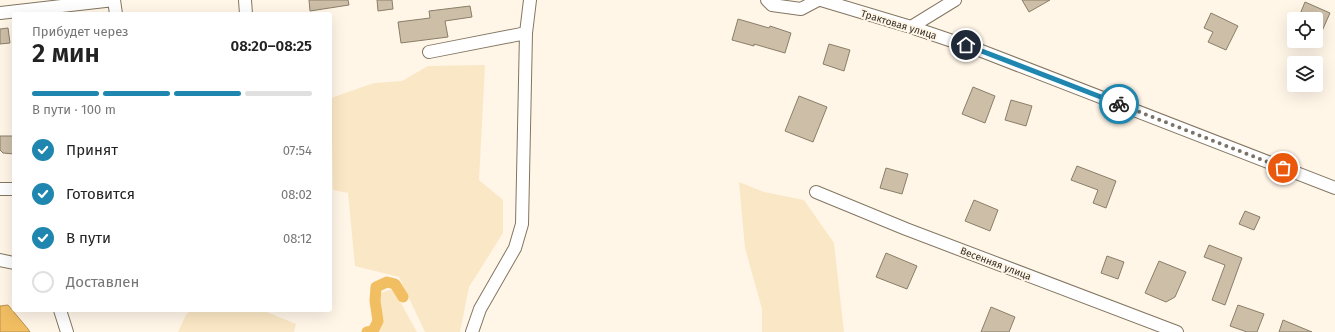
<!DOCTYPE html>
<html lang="ru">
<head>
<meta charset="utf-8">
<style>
	:root { --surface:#fff; --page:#f2f2f2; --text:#222; --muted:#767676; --line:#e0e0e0; --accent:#1f86af }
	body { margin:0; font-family:"Fira Sans",sans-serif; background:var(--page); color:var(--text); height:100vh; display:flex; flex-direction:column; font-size:15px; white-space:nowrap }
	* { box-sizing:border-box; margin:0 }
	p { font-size:13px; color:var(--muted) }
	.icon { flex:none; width:22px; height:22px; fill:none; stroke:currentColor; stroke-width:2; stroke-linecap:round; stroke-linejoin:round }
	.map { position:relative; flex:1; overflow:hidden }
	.side { position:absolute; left:12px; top:12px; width:320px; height:300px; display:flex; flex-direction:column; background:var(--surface); border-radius:4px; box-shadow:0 4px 16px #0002 }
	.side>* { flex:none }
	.controls { position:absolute; left:1287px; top:12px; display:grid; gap:8px }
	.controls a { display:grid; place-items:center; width:36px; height:36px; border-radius:4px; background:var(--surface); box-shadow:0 4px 16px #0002; font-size:20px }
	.pin { position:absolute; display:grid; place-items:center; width:34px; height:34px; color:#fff; margin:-17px; border:2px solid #fff; border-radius:50%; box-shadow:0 1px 4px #0007 }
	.courier { position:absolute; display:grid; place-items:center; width:40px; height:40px; margin:-20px; border:3px solid #1f86af; border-radius:50%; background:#fff; color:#222; box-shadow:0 1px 5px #0007 }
	.headline em { font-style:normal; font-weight:600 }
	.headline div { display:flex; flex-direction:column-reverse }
	.headline { display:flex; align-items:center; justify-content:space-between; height:68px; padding:0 20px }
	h1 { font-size:26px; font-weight:600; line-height:30px }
	.bar { display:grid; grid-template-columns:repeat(4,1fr); gap:6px 4px; align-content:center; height:48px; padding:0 20px }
	.bar i { height:5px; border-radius:3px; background:var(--line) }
	.bar .selected { background:var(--accent) }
	.bar p { grid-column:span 4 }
	ol { padding:0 20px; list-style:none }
	li { display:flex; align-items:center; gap:12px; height:44px }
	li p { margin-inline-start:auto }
	li .icon { padding:4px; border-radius:50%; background:var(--accent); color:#fff; stroke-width:4 }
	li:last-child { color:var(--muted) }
	li i { width:22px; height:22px; border:2px solid var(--line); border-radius:50% }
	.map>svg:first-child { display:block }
	.green { fill:#fae7c5 }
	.water { fill:#f1be62; stroke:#b8924f }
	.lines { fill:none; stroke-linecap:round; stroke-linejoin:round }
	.canal { stroke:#f1be62; stroke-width:11 }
	.building { fill:#ccbea7; stroke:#8b7e68 }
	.minor-casing { stroke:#837661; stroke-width:14 }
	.minor { stroke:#fff; stroke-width:12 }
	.done { stroke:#7a7369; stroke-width:4; stroke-dasharray:0 7.2 }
	.route { stroke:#1f86af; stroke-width:5 }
	.labels { text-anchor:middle; stroke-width:4; stroke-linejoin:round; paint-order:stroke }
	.street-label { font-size:10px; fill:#332d24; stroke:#fff6e8 }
</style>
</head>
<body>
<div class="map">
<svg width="1335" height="332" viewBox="0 0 1335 332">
	<rect width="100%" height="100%" fill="#fff6e8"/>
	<path class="green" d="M 485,65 L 479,180 L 503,200 L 503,233 L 469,287 L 460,332 L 425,332 L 399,277 L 355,266 L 348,193 L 333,190 L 331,98 L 374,83 L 402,81 L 428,66 Z
		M 739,182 L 764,192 L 804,200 L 834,243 L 844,332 L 762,332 L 762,309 L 745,248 Z
		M 393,289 L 417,332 L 378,332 L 380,293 Z
		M 191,310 L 262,310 L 296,324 L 294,332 L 178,332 L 186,315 Z"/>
	<path class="water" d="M 8,305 L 28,329 L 30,332 L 0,332 L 0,306 Z"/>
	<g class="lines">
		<path class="canal" d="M 367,332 L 373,331 L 378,321 L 375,301 L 376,287 L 387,282 L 395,284 L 403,297"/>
	</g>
	<path class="building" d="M 309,0 L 348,0 L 349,5 L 310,11 Z
		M 377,0 L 392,0 L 393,9 L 378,11 Z
		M 1022,0 L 1050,0 L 1029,12 Z
		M 1305,2 L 1330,13 L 1322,31 L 1316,28 L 1316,19 L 1298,19 Z
		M 470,6 L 472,17 L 445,21 L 448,37 L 401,43 L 398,22 L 430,18 L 429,11 Z
		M 1211,13 L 1238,26 L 1226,50 L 1208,42 L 1213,32 L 1204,28 Z
		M 738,19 L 769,28 L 770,26 L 791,33 L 785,53 L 754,44 L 754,46 L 732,40 Z
		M 8,28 L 10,43 L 0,44 L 0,29 Z
		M 829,44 L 850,50 L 844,71 L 823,64 Z
		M 973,87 L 995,96 L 985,123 L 962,114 Z
		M 799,96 L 827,107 L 813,142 L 785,131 Z
		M 1011,100 L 1032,106 L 1026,126 L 1005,120 Z
		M 0,136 L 14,136 L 14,154 L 3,153 L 0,150 Z
		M 1077,166 L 1116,181 L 1106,208 L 1093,203 L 1098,190 L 1071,180 Z
		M 886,168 L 908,174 L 902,194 L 880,188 Z
		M 974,200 L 998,210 L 990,231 L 965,221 Z
		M 1245,211 L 1260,217 L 1254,230 L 1239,224 Z
		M 1209,245 L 1242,258 L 1225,305 L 1212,300 L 1225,265 L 1204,257 Z
		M 886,253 L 917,266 L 907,289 L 876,277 Z
		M 1107,256 L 1124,262 L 1118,279 L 1101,273 Z
		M 1159,261 L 1186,272 L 1175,297 L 1166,302 L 1145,293 Z
		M 1238,305 L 1264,314 L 1257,332 L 1247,332 L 1230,326 Z
		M 991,307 L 1015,317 L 1009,332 L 981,332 Z
		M 1283,320 L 1312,332 L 1279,332 Z"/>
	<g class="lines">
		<defs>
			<path id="minor" d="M 114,0 L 116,14
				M 245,0 L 246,14
				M 767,0 L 772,5 L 801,9 L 818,0
				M 821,0 L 911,27 L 979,50 L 1335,188
				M 0,13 L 114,0
				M 911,27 L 955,0
				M 429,52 L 526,33
				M 0,189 L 14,189
				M 816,192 L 906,229 L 1177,332
				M 0,260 L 14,263
				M 60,310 L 67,332
				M 472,332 L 480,309 L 515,248 L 522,224 L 526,33 L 530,0"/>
		</defs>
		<use href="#minor" class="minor-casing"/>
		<use href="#minor" class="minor"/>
	</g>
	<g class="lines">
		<path class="done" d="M 1119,104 L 1283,168"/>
		<path class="route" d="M 966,45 L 1119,104"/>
	</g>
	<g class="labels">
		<g class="street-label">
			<text transform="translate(899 24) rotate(17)" y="4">Трактовая улица</text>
			<text transform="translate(996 263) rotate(21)" y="4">Весенняя улица</text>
		</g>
	</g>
</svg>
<div class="controls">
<a><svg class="icon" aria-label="locate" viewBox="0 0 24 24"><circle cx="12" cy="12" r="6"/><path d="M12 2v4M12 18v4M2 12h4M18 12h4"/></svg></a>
<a><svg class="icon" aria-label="layers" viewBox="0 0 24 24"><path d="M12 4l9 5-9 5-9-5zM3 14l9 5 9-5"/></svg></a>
</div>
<div class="pin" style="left:1283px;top:168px;background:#ea580c"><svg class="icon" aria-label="bag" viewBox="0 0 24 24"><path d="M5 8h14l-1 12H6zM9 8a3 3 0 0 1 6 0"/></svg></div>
<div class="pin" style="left:966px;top:45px;background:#1f2937"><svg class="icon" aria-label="home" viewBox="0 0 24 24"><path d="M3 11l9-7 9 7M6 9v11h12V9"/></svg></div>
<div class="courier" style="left:1119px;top:104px"><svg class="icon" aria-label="bike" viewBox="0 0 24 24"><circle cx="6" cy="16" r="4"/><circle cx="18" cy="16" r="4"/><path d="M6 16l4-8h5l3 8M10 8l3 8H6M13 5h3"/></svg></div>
<section class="side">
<div class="headline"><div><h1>2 мин</h1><p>Прибудет через</p></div><em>08:20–08:25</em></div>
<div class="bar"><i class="selected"></i><i class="selected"></i><i class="selected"></i><i></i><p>В пути · 100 m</p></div>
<ol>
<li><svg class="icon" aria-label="check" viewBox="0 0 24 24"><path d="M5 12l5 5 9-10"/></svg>Принят<p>07:54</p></li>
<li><svg class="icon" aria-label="check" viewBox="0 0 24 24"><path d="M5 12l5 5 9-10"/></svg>Готовится<p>08:02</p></li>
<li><svg class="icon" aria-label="check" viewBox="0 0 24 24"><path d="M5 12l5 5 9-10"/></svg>В пути<p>08:12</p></li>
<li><i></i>Доставлен</li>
</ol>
</section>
</div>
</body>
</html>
